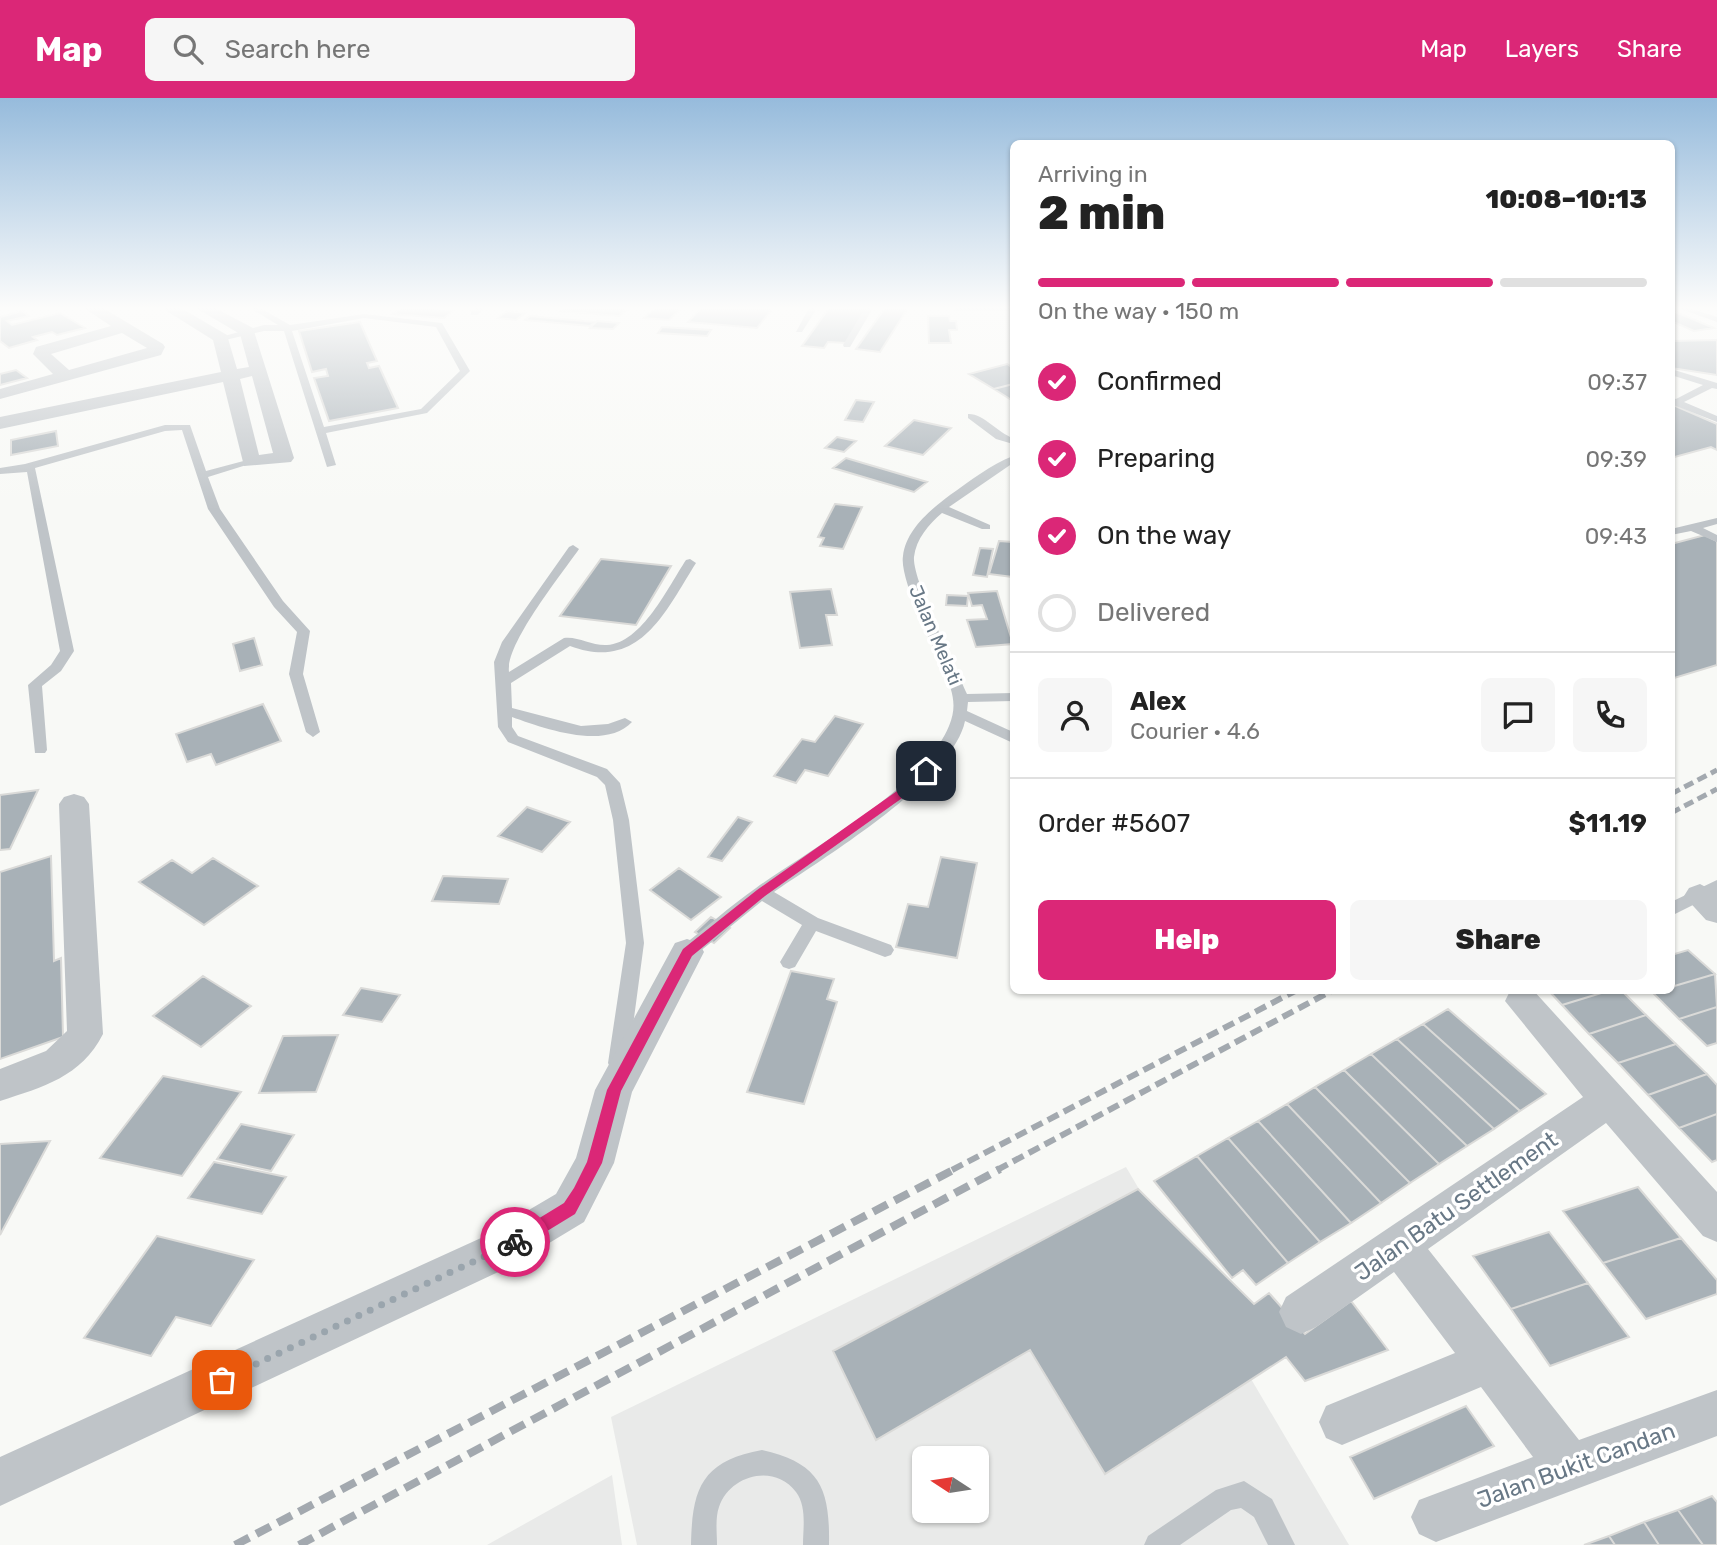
<!DOCTYPE html>
<html lang="en">
<head>
<meta charset="utf-8">
<style>
	:root { --surface:#fff; --page:#f6f6f6; --text:#222; --muted:#767676; --line:#e0e0e0; --accent:#db2777 }
	body { margin:0; font-family:Rubik,sans-serif; background:var(--page); color:var(--text); height:100vh; display:flex; flex-direction:column; font-size:26px; white-space:nowrap }
	* { box-sizing:border-box; margin:0 }
	p { font-size:23px; color:var(--muted) }
	.icon { flex:none; width:38px; height:38px; fill:none; stroke:currentColor; stroke-width:2; stroke-linecap:round; stroke-linejoin:round }
	.map { position:relative; flex:1; overflow:hidden }
	.details { position:absolute; left:1010px; top:42px; width:665px; height:854px; display:flex; flex-direction:column; background:var(--surface); border-radius:10px; box-shadow:0 2px 5px #0004 }
	.details>* { flex:none }
	.needle { width:46px; rotate:282deg }
	.controls { position:absolute; left:912px; top:1348px; display:grid; gap:14px }
	.controls a { display:grid; place-items:center; width:77px; height:77px; border-radius:10px; background:var(--surface); box-shadow:0 2px 5px #0004; font-size:35px }
	.pin { position:absolute; display:grid; place-items:center; width:60px; height:60px; color:#fff; margin:-30px; border-radius:14px; box-shadow:0 4px 10px #0006 }
	.courier { position:absolute; display:grid; place-items:center; width:70px; height:70px; margin:-35px; border:5px solid #db2777; border-radius:50%; background:#fff; color:#222; box-shadow:0 2px 9px #0007 }
	.summary em { font-style:normal; font-weight:800 }
	.summary div { display:flex; flex-direction:column-reverse }
	.summary { display:flex; align-items:center; justify-content:space-between; height:119px; padding:0 28px }
	h1 { font-size:46px; font-weight:800; line-height:52px }
	.bar { display:grid; grid-template-columns:repeat(4,1fr); gap:10px 7px; align-content:center; height:84px; padding:0 28px }
	.bar i { height:9px; border-radius:5px; background:var(--line) }
	.bar .active { background:var(--accent) }
	.bar p { grid-column:span 4 }
	.line { display:flex; align-items:center; gap:18px; padding:0 28px; border-top:2px solid var(--line) }
	.line div { flex:1 }
	.round { display:grid; place-items:center; flex:none; width:74px; height:74px; border-radius:10px; background:var(--page) }
	ol { padding:0 28px; list-style:none }
	li { display:flex; align-items:center; gap:21px; height:77px }
	li p { margin-inline-start:auto }
	li .icon { padding:7px; border-radius:50%; background:var(--accent); color:#fff; stroke-width:4 }
	li:last-child { color:var(--muted) }
	li i { width:38px; height:38px; border:4px solid var(--line); border-radius:50% }
	.cta { display:flex; gap:14px; margin-top:auto; padding:14px 28px }
	.cta a { flex:1; height:80px; border-radius:10px; background:var(--accent); color:#fff; font-size:28px; font-weight:800; line-height:80px; text-align:center }
	.cta a+a { background:var(--page); color:var(--text) }
	header { display:flex; align-items:center; gap:42px; box-sizing:border-box; height:98px; padding:0 35px; background:var(--accent); color:#fff }
	header strong { font-size:33px }
	nav { display:flex; gap:38px; margin-inline-start:auto; font-size:24px }
	.search { width:490px; height:63px; background:var(--page); display:flex; align-items:center; gap:18px; box-sizing:border-box; padding:0 24px; border-radius:10px; color:var(--muted); font-size:26px }
	.map>svg:first-child { display:block }
	.built { fill:#e9eae9; fill-rule:evenodd }
	.building { fill:#a8b1b7; stroke:#dadad8; stroke-width:2 }
	.lines { fill:none; stroke-linecap:round; stroke-linejoin:round }
	.lane { fill:#bfc4c8; fill-rule:evenodd }
	.street { fill:#bfc4c8; fill-rule:evenodd }
	.rail-far2 { stroke:#a3a9af; stroke-width:5; stroke-dasharray:10 5; stroke-linecap:butt }
	.rail-far1 { stroke:#a3a9af; stroke-width:6; stroke-dasharray:12 6; stroke-linecap:butt }
	.rail { stroke:#a3a9af; stroke-width:8; stroke-dasharray:16 8; stroke-linecap:butt }
	.route { fill:#db2777 }
	.done { stroke:#9aa5ad; stroke-width:7; stroke-dasharray:0 12.6 }
	.labels { text-anchor:middle; stroke-width:7; stroke-linejoin:round; paint-order:stroke }
	.street-label { font-size:19px; fill:#687886; stroke:#fff }
	.near-street-label { font-size:23px; fill:#687886; stroke:#fff }
</style>
</head>
<body>
<header>
<strong>Map</strong>
<div class="search"><svg class="icon" aria-label="search" viewBox="0 0 24 24"><circle cx="10" cy="10" r="6"/><path d="M15 15l6 6"/></svg>Search here</div>
<nav><a>Map</a><a>Layers</a><a>Share</a></nav>
</header>
<div class="map">
<svg width="1717" height="1447" viewBox="0 0 1717 1447">
	<rect width="100%" height="100%" fill="#f8f9f6"/>
	<path class="built" d="M 1126,1069 L 1349,1447 L 637,1447 L 611,1319 ZM 924,1360 L 976,1360 L 976,1412 L 924,1412 Z
		M 612,1377 L 622,1447 L 487,1447 Z"/>
	<path class="building" d="M 402,210 L 430,210 L 454,212 L 444,220 L 393,216 Z
		M 564,210 L 628,210 L 619,218 L 560,213 Z
		M 655,210 L 681,210 L 669,222 L 644,220 Z
		M 701,210 L 773,210 L 757,230 L 688,224 Z
		M 829,210 L 868,210 L 846,245 L 828,244 L 824,250 L 802,248 Z
		M 885,210 L 908,210 L 880,254 L 856,251 Z
		M 1671,212 L 1714,230 L 1694,233 L 1671,223 Z
		M 22,213 L 29,218 L 7,223 L 12,227 L 60,215 L 85,230 L 57,237 L 52,234 L 33,239 L 37,242 L 9,250 L 0,243 L 0,219 Z
		M 507,213 L 525,215 L 516,222 L 498,220 Z
		M 530,218 L 595,224 L 590,228 L 525,222 Z
		M 928,218 L 949,218 L 950,223 L 956,223 L 957,232 L 949,232 L 951,245 L 929,245 Z
		M 597,223 L 619,225 L 613,231 L 590,230 Z
		M 360,224 L 377,263 L 367,265 L 369,270 L 379,268 L 398,310 L 329,323 L 314,280 L 328,278 L 326,271 L 312,274 L 299,233 Z
		M 662,229 L 711,232 L 707,238 L 658,235 Z
		M 1717,242 L 1717,277 L 1671,270 L 1671,243 Z
		M 1007,266 L 1013,270 L 1013,286 L 994,291 L 969,276 Z
		M 16,272 L 27,280 L 0,287 L 0,276 Z
		M 1013,286 L 1013,303 L 994,291 Z
		M 856,302 L 874,304 L 863,324 L 845,322 Z
		M 1671,306 L 1717,326 L 1717,352 L 1711,349 L 1671,360 Z
		M 914,322 L 951,330 L 923,357 L 885,348 Z
		M 56,333 L 58,348 L 11,357 L 11,342 Z
		M 837,339 L 856,343 L 844,354 L 825,350 Z
		M 846,360 L 927,384 L 914,394 L 833,370 Z
		M 835,406 L 862,409 L 843,451 L 820,448 L 824,440 L 818,439 Z
		M 1705,437 L 1717,443 L 1717,567 L 1671,581 L 1671,446 Z
		M 999,443 L 1013,444 L 1013,479 L 989,476 Z
		M 980,450 L 993,451 L 987,479 L 973,477 Z
		M 601,461 L 671,468 L 636,527 L 560,518 Z
		M 831,491 L 837,517 L 826,517 L 832,547 L 800,550 L 790,494 Z
		M 997,493 L 1013,546 L 976,549 L 967,522 L 987,521 L 982,507 L 972,508 L 968,495 Z
		M 947,497 L 968,498 L 967,508 L 946,507 Z
		M 254,540 L 262,567 L 240,573 L 233,546 Z
		M 263,606 L 281,643 L 216,667 L 211,656 L 187,664 L 176,636 Z
		M 835,618 L 863,626 L 828,678 L 805,672 L 796,685 L 774,678 L 802,641 L 815,644 Z
		M 38,692 L 10,751 L 0,752 L 0,697 Z
		M 527,709 L 570,724 L 542,754 L 498,738 Z
		M 738,719 L 752,724 L 722,763 L 708,759 Z
		M 51,758 L 54,863 L 61,860 L 63,939 L 0,961 L 0,774 Z
		M 941,759 L 977,765 L 957,860 L 896,849 L 908,806 L 928,809 Z
		M 213,760 L 258,788 L 204,827 L 139,784 L 172,762 L 192,775 Z
		M 679,770 L 721,799 L 691,822 L 650,792 Z
		M 443,778 L 508,781 L 499,806 L 432,803 Z
		M 711,819 L 730,830 L 714,845 L 695,834 Z
		M 1688,852 L 1715,876 L 1671,889 L 1671,857 Z
		M 791,873 L 834,881 L 827,901 L 837,904 L 804,1006 L 747,994 Z
		M 1715,876 L 1717,909 L 1679,921 L 1653,895 L 1671,892 L 1671,889 Z
		M 203,878 L 251,908 L 201,949 L 153,918 Z
		M 361,890 L 400,897 L 382,924 L 343,917 Z
		M 1548,892 L 1611,892 L 1562,907 Z
		M 1611,892 L 1621,892 L 1646,917 L 1589,936 L 1562,907 Z
		M 1717,909 L 1717,945 L 1707,948 L 1679,921 Z
		M 1448,911 L 1546,996 L 1520,1013 L 1423,926 Z
		M 1646,917 L 1676,946 L 1618,965 L 1589,936 Z
		M 1423,926 L 1520,1013 L 1494,1031 L 1397,941 Z
		M 338,937 L 316,994 L 259,995 L 283,938 Z
		M 1397,941 L 1494,1031 L 1467,1048 L 1371,956 Z
		M 1676,946 L 1707,976 L 1648,997 L 1618,965 Z
		M 1371,956 L 1467,1048 L 1439,1066 L 1344,972 Z
		M 1344,972 L 1439,1066 L 1410,1085 L 1315,989 Z
		M 1707,976 L 1717,987 L 1717,1016 L 1679,1030 L 1648,997 Z
		M 163,978 L 241,994 L 182,1078 L 100,1060 Z
		M 1315,989 L 1410,1085 L 1381,1105 L 1287,1006 Z
		M 1287,1006 L 1381,1105 L 1351,1125 L 1258,1023 Z
		M 1717,1016 L 1717,1062 L 1712,1064 L 1679,1030 Z
		M 1258,1023 L 1351,1125 L 1320,1144 L 1228,1040 Z
		M 241,1026 L 294,1037 L 271,1073 L 217,1061 Z
		M 1228,1040 L 1320,1144 L 1288,1165 L 1197,1058 Z
		M 50,1043 L 0,1137 L 0,1046 Z
		M 1197,1058 L 1288,1165 L 1256,1187 L 1243,1172 L 1232,1180 L 1154,1083 Z
		M 214,1064 L 286,1079 L 262,1116 L 188,1100 Z
		M 1638,1089 L 1681,1140 L 1603,1165 L 1563,1113 Z
		M 1138,1091 L 1254,1206 L 1269,1195 L 1305,1236 L 1351,1203 L 1388,1252 L 1305,1283 L 1286,1259 L 1105,1376 L 1030,1252 L 876,1342 L 833,1253 Z
		M 1549,1134 L 1588,1185 L 1511,1211 L 1473,1158 Z
		M 157,1138 L 254,1162 L 211,1228 L 176,1219 L 151,1258 L 84,1240 Z
		M 1681,1140 L 1717,1182 L 1717,1196 L 1646,1221 L 1603,1165 Z
		M 1588,1185 L 1629,1239 L 1550,1268 L 1511,1211 Z
		M 1466,1308 L 1494,1348 L 1374,1401 L 1350,1359 Z
		M 1712,1398 L 1717,1404 L 1717,1447 L 1703,1447 L 1678,1412 Z
		M 1678,1412 L 1703,1447 L 1659,1447 L 1644,1424 Z
		M 1644,1424 L 1659,1447 L 1615,1447 L 1609,1438 Z
		M 1609,1438 L 1615,1447 L 1584,1447 Z"/>
	<g class="lines">
		<path class="lane" d="M 250,210 L 260,210 L 290,227 L 364,216 L 442,225 L 470,273 L 427,315 L 326,335 L 336,367 L 327,369 L 284,233 L 264,233 L 221,243 L 217,240 L 264,227 L 278,227 ZM 364,220 L 436,229 L 460,273 L 421,311 L 324,329 L 292,233 Z
			M 476,210 L 485,210 L 477,217 L 471,217 L 471,213 Z
			M 809,210 L 817,210 L 802,234 L 796,234 Z
			M 865,210 L 873,210 L 850,249 L 844,249 L 843,247 Z
			M 953,210 L 1013,210 L 1013,213 L 956,213 Z
			M 1678,210 L 1689,210 L 1717,219 L 1717,224 Z
			M 1671,271 L 1717,285 L 1717,291 L 1712,290 L 1684,304 L 1717,318 L 1717,324 L 1671,306 L 1671,299 L 1676,301 L 1703,287 L 1671,277 Z
			M 968,316 C 983,315 998,335 1013,340 L 1013,346 L 996,341 L 968,320 Z
			M 165,327 L 190,327 L 206,373 L 251,361 L 256,364 L 208,379 L 220,411 L 283,503 L 310,533 L 303,576 L 320,634 L 313,639 L 306,634 L 289,576 L 297,534 L 274,509 L 208,411 L 182,332 L 165,333 L 35,370 L 74,553 L 61,573 L 42,588 L 47,652 L 45,655 L 35,655 L 28,587 L 51,567 L 60,553 L 27,374 L 0,376 L 0,370 L 25,366 Z
			M 1013,358 L 1013,365 L 949,409 L 990,427 L 990,431 L 982,431 L 942,415 C 929,426 916,441 914,459 C 912,482 956,570 967,596 L 1013,595 L 1013,603 L 968,604 L 967,613 L 1013,634 L 1013,645 L 965,623 C 953,682 823,760 774,794 L 818,820 L 891,847 L 894,852 L 891,857 L 885,859 L 816,833 L 795,869 L 789,871 L 783,869 L 780,864 L 802,827 L 762,803 L 693,859 L 687,861 L 681,859 L 678,854 L 681,849 C 706,830 730,808 756,790 C 810,751 924,690 949,628 C 958,607 952,592 944,573 C 934,549 899,481 903,458 C 906,432 930,412 950,397 C 969,384 991,366 1013,358 Z
			M 1717,420 L 1717,426 L 1703,430 L 1717,437 L 1717,444 L 1691,433 L 1671,437 L 1671,431 Z
			M 573,447 L 579,451 C 562,476 505,546 509,574 L 564,540 C 578,538 592,548 607,547 C 642,545 668,489 686,462 L 690,461 L 696,465 C 665,514 640,574 570,548 L 511,585 L 512,610 L 581,628 L 608,626 L 625,620 L 632,624 C 605,653 543,630 512,619 L 512,629 L 518,638 L 607,671 L 620,685 L 629,722 L 644,845 L 628,965 L 625,971 L 618,973 L 611,971 L 608,965 L 626,845 L 613,722 L 605,687 L 597,679 L 508,644 L 498,629 L 494,564 L 502,544 L 569,449 Z
			M 1717,782 L 1717,795 L 1671,818 L 1671,804 Z
			M 762,1352 C 820,1365 830,1390 829,1447 L 803,1447 C 803,1430 807,1409 796,1394 C 774,1365 730,1377 719,1409 C 715,1420 717,1435 717,1447 L 691,1447 C 692,1390 702,1363 762,1352 Z
			M 1244,1383 L 1272,1401 L 1295,1447 L 1268,1447 L 1254,1419 L 1241,1410 L 1231,1412 L 1180,1447 L 1144,1447 L 1148,1438 L 1216,1392 Z"/>
		<path class="street" d="M 84,210 L 103,210 L 163,246 L 165,249 L 161,257 L 0,301 L 0,291 L 53,276 L 33,256 L 36,249 L 111,228 ZM 122,235 L 147,250 L 69,272 L 51,256 Z
			M 162,210 L 181,210 L 227,237 L 237,271 L 249,269 L 240,236 L 196,210 L 215,210 L 253,230 L 294,360 L 291,364 L 244,368 L 223,284 L 0,331 L 0,319 L 221,274 L 213,242 ZM 252,278 L 273,355 L 259,357 L 240,281 Z
			M 74,696 L 84,699 L 89,706 L 103,936 C 81,979 43,989 0,1003 L 0,971 L 46,953 L 67,933 L 59,706 L 64,699 Z
			M 1700,786 L 1717,795 L 1717,825 L 1706,822 L 1684,798 L 1689,790 Z
			M 687,841 L 699,845 L 704,854 L 632,994 L 614,1065 L 584,1124 L 511,1168 L 0,1408 L 0,1359 L 481,1140 L 556,1096 L 576,1060 L 595,992 L 675,845 Z
			M 1533,892 L 1717,1094 L 1717,1144 L 1703,1138 L 1606,1025 L 1428,1151 L 1579,1342 L 1717,1292 L 1717,1338 L 1436,1444 L 1419,1436 L 1411,1419 L 1419,1402 L 1533,1359 L 1481,1289 L 1342,1347 L 1326,1340 L 1319,1324 L 1326,1308 L 1455,1255 L 1394,1174 L 1316,1229 L 1301,1236 L 1286,1229 L 1279,1214 L 1286,1199 L 1583,999 L 1505,903 L 1510,893 Z"/>
		<path class="rail-far2" d="M 1671,696 L 1717,672
			M 1671,715 L 1717,691"/>
		<path class="rail-far1" d="M 952,1072 L 1297,892
			M 997,1072 L 1333,892"/>
		<path class="rail" d="M 235,1447 L 955,1071
			M 299,1447 L 1000,1071"/>
	</g>
	<linearGradient id="sky" x2="0" y2="1"><stop stop-color="#96bbdc"/><stop offset="0.51" stop-color="#fcfcfb"/><stop offset="1" stop-color="#fcfcfb" stop-opacity="0"/></linearGradient>
	<rect width="1717" height="412" fill="url(#sky)"/>
	<path class="route" d="M 923,671 L 932,673 L 905,698 L 765,798 L 692,858 L 621,993 L 602,1065 L 575,1116 L 521,1149 L 510,1149 L 510,1138 L 564,1105 L 574,1090 L 587,1064 L 607,992 L 683,851 L 757,792 L 897,693 Z"/>
	<g class="lines">
		<path class="done" d="M 222,1282 L 515,1144"/>
	</g>
	<g class="labels">
		<g class="street-label">
			<text transform="translate(936 537) rotate(67)" y="7">Jalan Melati</text>
		</g>
		<g class="near-street-label">
			<text transform="translate(1456 1108) rotate(-35)" y="8">Jalan Batu Settlement</text>
			<text transform="translate(1576 1367) rotate(-20)" y="8">Jalan Bukit Candan</text>
		</g>
	</g>
</svg>
<div class="controls">
<a><svg class="needle" viewBox="-14 -14 28 28"><path d="M0-13l5 13h-10z" fill="#e53935"/><path d="M0 13l5-13h-10z" fill="#767676"/></svg></a>
</div>
<div class="pin" style="left:222px;top:1282px;background:#ea580c"><svg class="icon" aria-label="bag" viewBox="0 0 24 24"><path d="M5 8h14l-1 12H6zM9 8a3 3 0 0 1 6 0"/></svg></div>
<div class="pin" style="left:926px;top:673px;background:#1f2937"><svg class="icon" aria-label="home" viewBox="0 0 24 24"><path d="M3 11l9-7 9 7M6 9v11h12V9"/></svg></div>
<div class="courier" style="left:515px;top:1144px"><svg class="icon" aria-label="bike" viewBox="0 0 24 24"><circle cx="6" cy="16" r="4"/><circle cx="18" cy="16" r="4"/><path d="M6 16l4-8h5l3 8M10 8l3 8H6M13 5h3"/></svg></div>
<section class="details">
<div class="summary"><div><h1>2 min</h1><p>Arriving in</p></div><em>10:08–10:13</em></div>
<div class="bar"><i class="active"></i><i class="active"></i><i class="active"></i><i></i><p>On the way · 150 m</p></div>
<ol>
<li><svg class="icon" aria-label="check" viewBox="0 0 24 24"><path d="M5 12l5 5 9-10"/></svg>Confirmed<p>09:37</p></li>
<li><svg class="icon" aria-label="check" viewBox="0 0 24 24"><path d="M5 12l5 5 9-10"/></svg>Preparing<p>09:39</p></li>
<li><svg class="icon" aria-label="check" viewBox="0 0 24 24"><path d="M5 12l5 5 9-10"/></svg>On the way<p>09:43</p></li>
<li><i></i>Delivered</li>
</ol>
<div class="line" style="height:126px"><a class="round"><svg class="icon" aria-label="person" viewBox="0 0 24 24"><circle cx="12" cy="8" r="4"/><path d="M4 21q1-7 8-7t8 7"/></svg></a><div><b>Alex</b><p>Courier · 4.6</p></div><a class="round"><svg class="icon" aria-label="chat" viewBox="0 0 24 24"><path d="M4 5h16v11H9l-5 4z"/></svg></a><a class="round"><svg class="icon" aria-label="phone" viewBox="0 0 24 24"><path d="M5 4h4l2 5-3 2q2 4 5 5l2-3 5 2v4C11 20 4 13 5 4z"/></svg></a></div>
<div class="line" style="height:91px"><div>Order #5607</div><b>$11.19</b></div>
<div class="cta"><a>Help</a><a>Share</a></div>
</section>
</div>
</body>
</html>
